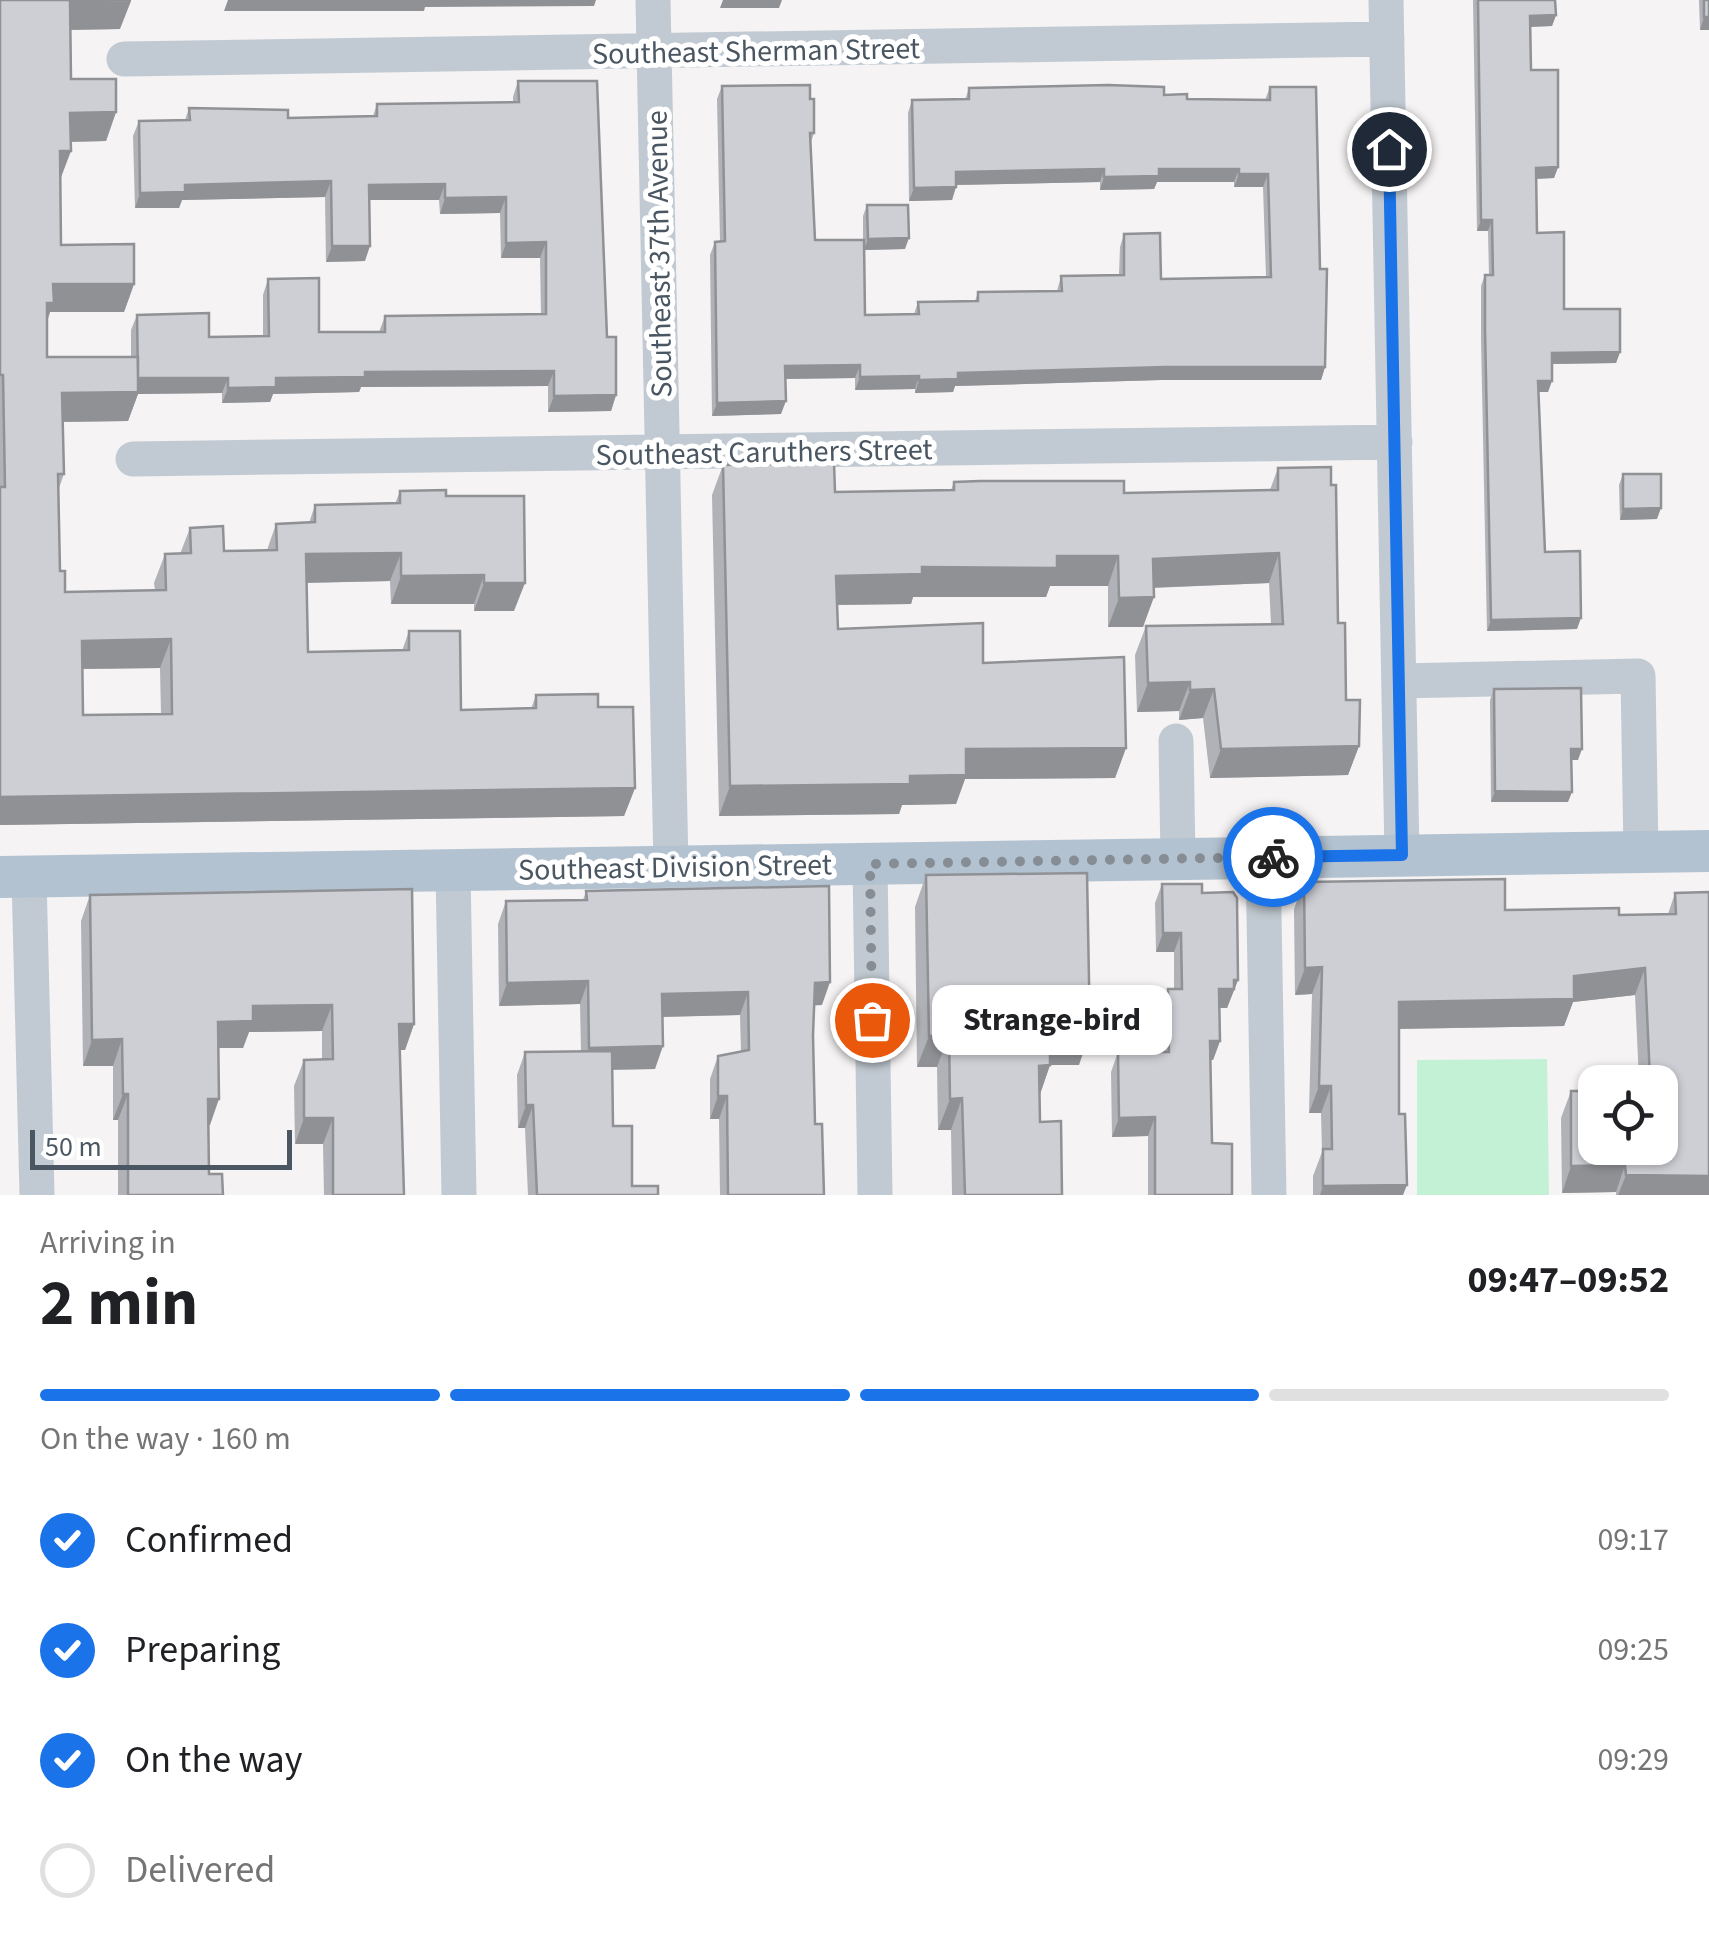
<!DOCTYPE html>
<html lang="en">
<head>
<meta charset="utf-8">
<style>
	:root { --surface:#fff; --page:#f2f2f2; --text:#202124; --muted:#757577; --line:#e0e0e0; --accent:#1a73e8 }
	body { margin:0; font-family:"Source Sans 3",sans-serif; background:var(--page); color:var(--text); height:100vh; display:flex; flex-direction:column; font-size:38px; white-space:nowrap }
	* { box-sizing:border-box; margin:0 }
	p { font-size:32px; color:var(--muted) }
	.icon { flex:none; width:55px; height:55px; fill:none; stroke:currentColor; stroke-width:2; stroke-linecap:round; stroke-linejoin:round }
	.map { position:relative; height:1195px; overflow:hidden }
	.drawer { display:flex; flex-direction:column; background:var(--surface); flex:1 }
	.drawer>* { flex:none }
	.controls { position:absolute; left:1578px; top:1065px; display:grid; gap:20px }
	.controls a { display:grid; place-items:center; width:100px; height:100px; border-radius:20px; background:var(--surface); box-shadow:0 2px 8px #0004; font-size:50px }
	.scale { position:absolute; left:30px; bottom:25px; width:262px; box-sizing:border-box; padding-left:10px; border:5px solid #4a5661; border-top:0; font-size:28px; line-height:35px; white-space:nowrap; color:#4a5661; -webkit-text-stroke:8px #fff; paint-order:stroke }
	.pin { position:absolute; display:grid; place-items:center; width:85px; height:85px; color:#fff; margin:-42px; border:5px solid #fff; border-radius:50%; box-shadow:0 2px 10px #0007 }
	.courier { position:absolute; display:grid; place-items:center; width:100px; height:100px; margin:-50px; border:8px solid #1a73e8; border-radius:50%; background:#fff; color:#222; box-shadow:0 2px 12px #0007 }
	.bubble { position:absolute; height:70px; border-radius:20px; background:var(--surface); box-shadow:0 2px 8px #0004; font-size:32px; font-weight:700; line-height:70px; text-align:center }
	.head em { font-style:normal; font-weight:700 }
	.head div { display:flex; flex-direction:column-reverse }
	.head { display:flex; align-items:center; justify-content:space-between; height:170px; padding:0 40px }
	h1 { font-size:65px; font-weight:700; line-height:75px }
	.bar { display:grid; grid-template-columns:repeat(4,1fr); gap:15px 10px; align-content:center; height:120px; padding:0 40px }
	.bar i { height:12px; border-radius:8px; background:var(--line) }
	.bar .selected { background:var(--accent) }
	.bar p { grid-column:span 4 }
	ol { padding:0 40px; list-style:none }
	li { display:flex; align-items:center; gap:30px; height:110px }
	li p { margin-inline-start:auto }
	li .icon { padding:10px; border-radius:50%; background:var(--accent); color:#fff; stroke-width:4 }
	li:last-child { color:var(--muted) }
	li i { width:55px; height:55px; border:5px solid var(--line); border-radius:50% }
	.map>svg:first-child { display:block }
	.green { fill:#c3f1d5 }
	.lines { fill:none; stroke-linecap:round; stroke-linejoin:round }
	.minor { stroke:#c1cad2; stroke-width:35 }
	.major { stroke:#b3c2d1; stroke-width:42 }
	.wall { fill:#b0b2b7; fill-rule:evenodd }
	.shaded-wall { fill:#909195 }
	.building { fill:#cdcfd5; stroke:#909195; stroke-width:2.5; fill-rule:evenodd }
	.done { stroke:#868d94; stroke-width:10; stroke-dasharray:0 18 }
	.route { stroke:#1a73e8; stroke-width:12 }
	.labels { text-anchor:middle; stroke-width:10; stroke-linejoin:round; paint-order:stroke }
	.street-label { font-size:30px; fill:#4a5661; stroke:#fff }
</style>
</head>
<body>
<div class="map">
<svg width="1709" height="1195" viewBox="0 0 1709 1195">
	<rect width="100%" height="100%" fill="#f5f3f3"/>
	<path class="green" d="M 1547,1059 L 1549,1195 L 1417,1195 L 1417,1060 Z"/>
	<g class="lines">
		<path class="minor" d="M 653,0 L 671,867
			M 1386,0 L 1402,855
			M 124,59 L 1387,39
			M 133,459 L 1395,442
			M 1399,681 L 1638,676 L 1641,852
			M 1176,741 L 1178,859
			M 1263,858 L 1269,1195
			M 870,864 L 875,1195
			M 453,871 L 459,1195
			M 29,877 L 37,1195"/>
		<path class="major" d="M 0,877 L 1709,851"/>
	</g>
	<path class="wall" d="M 0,0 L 120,29 L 71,30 L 71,79 L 116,112 L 106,141 L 71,142 L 60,180 L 61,245 L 134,284 L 124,312 L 50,312 L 47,322 L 47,357 L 131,357 L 131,330 L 137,315 L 209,337 L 263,336 L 263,295 L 268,279 L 319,332 L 379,332 L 385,316 L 541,314 L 540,258 L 501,258 L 500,213 L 440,214 L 439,200 L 369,200 L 365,261 L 326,262 L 325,197 L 182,200 L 179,208 L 135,208 L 133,136 L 139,121 L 185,120 L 189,108 L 288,118 L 373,116 L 377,104 L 513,102 L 513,97 L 518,81 L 607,337 L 616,395 L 611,411 L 548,412 L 548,386 L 361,387 L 359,392 L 273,394 L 270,402 L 222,403 L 222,393 L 138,394 L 128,421 L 63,422 L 64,474 L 59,488 L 60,571 L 65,592 L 155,590 L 154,583 L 165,554 L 180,554 L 190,528 L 224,551 L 267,550 L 276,524 L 309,523 L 315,505 L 395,504 L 400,491 L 446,496 L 514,611 L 474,611 L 474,604 L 391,604 L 390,581 L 306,583 L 308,652 L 402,651 L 409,631 L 461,710 L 531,709 L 536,695 L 598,707 L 635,788 L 624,816 L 0,825 ZM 160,668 L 161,714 L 83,715 L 82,669 Z
		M 1473,0 L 1555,0 L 1556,15 L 1552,26 L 1531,27 L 1531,70 L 1558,167 L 1554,178 L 1536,179 L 1537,233 L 1564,309 L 1620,352 L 1616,363 L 1552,364 L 1548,392 L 1538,392 L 1545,552 L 1577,629 L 1487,631 L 1481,340 L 1481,286 L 1485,275 L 1489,275 L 1488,231 L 1477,231 Z
		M 1699,0 L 1709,0 L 1709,30 L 1700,30 Z
		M 722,86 L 810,99 L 814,133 L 811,142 L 815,240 L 863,240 L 863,216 L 867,205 L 905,249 L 864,250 L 865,315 L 914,314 L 918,302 L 975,301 L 978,292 L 1057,291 L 1061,276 L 1119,275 L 1120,247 L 1124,234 L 1161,279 L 1266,277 L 1263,187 L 1234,187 L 1234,182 L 1157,182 L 1154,189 L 1100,190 L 1100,182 L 956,185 L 952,200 L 909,201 L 908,113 L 912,100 L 965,100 L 969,88 L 1164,95 L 1187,99 L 1265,100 L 1270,87 L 1320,269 L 1325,367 L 1321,380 L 1161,380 L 955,386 L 953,392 L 915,393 L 915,389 L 855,390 L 855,378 L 785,379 L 781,414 L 712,416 L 710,255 L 715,242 L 720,241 L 717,99 Z
		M 723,465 L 835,492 L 951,490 L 954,482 L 1124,493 L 1270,490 L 1278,468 L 1331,485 L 1338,623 L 1346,700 L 1359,746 L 1348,775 L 1210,778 L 1203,718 L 1179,720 L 1179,711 L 1137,712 L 1135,655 L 1146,626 L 1271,624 L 1269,583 L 1153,588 L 1143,627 L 1108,627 L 1108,586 L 1050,586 L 1046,597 L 913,597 L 911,604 L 837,605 L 838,629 L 983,663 L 1126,748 L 1115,778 L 965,779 L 956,804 L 902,805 L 899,814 L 719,816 L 712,495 Z
		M 1623,474 L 1657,519 L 1620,520 L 1619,485 Z
		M 1494,689 L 1578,760 L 1571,760 L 1568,802 L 1491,802 L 1490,700 Z
		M 926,875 L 1079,1065 L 1050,1065 L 1039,1097 L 1040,1122 L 1062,1195 L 952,1195 L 951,1130 L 938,1130 L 937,1067 L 917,1067 L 915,907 Z
		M 1304,882 L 1505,910 L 1619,915 L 1668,914 L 1675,893 L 1709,1195 L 1616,1195 L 1616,1192 L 1562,1193 L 1561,1118 L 1571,1091 L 1595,1148 L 1660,1082 L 1627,1082 L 1628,1080 L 1639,1080 L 1635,995 L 1573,1002 L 1564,1026 L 1399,1029 L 1399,1114 L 1403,1195 L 1313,1195 L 1313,1176 L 1322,1152 L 1321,1113 L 1309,1113 L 1312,994 L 1295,995 L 1294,909 Z
		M 1162,884 L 1202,893 L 1238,980 L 1227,1008 L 1219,1008 L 1220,1041 L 1213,1060 L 1210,1060 L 1212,1143 L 1232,1195 L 1148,1195 L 1148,1136 L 1112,1137 L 1111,1072 L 1118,1052 L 1161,1052 L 1161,1008 L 1168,989 L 1174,989 L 1174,952 L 1156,952 L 1155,903 Z
		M 586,891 L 822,1005 L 814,1005 L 813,1035 L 815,1124 L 824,1195 L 720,1195 L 719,1119 L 710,1119 L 710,1079 L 718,1056 L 741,1052 L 740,1015 L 663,1017 L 655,1069 L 613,1070 L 613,1126 L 632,1186 L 658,1195 L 528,1195 L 525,1128 L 518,1128 L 517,1075 L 525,1052 L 581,1051 L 580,1004 L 499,1006 L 498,924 L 506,901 L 583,900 Z
		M 90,895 L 414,1024 L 405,1050 L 399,1050 L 404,1195 L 324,1195 L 323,1144 L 295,1144 L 294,1086 L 304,1060 L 322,1059 L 322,1031 L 249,1032 L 243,1048 L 218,1048 L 208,1125 L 209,1174 L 223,1195 L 118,1195 L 118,1120 L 113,1120 L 113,1066 L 83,1066 L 81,921 Z"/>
	<path class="shaded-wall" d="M 228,0 L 596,0 L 594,6 L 425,7 L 424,11 L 224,11 Z
		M 723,0 L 782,0 L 779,8 L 720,8 Z
		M 131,1 L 120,29 L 60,30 L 70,2 Z
		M 1556,15 L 1552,26 L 1526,27 L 1530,16 Z
		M 1704,17 L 1709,17 L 1709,30 L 1700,30 Z
		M 116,112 L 106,141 L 60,142 L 70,113 Z
		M 60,151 L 71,151 L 60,180 Z
		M 1558,167 L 1554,178 L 1532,179 L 1536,168 Z
		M 1104,169 L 1100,182 L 951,185 L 956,172 Z
		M 1159,169 L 1239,169 L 1234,182 L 1157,182 L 1154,189 L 1100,190 L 1104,177 Z
		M 1239,174 L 1268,174 L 1263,187 L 1234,187 Z
		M 331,181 L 325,197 L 182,200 L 179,208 L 135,208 L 140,193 L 185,185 Z
		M 445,184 L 439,200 L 364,200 L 369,185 Z
		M 956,187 L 952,200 L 909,201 L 914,188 Z
		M 506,197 L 500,213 L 440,214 L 445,198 Z
		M 1481,220 L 1492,220 L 1488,231 L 1477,231 Z
		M 909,238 L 905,249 L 864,250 L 868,239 Z
		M 546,242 L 540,258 L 501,258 L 506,243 Z
		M 332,246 L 370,246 L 365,261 L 326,262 Z
		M 53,284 L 134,284 L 124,312 L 50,312 L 43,332 L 37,332 Z
		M 1620,352 L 1616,363 L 1548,364 L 1552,353 Z
		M 860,365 L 855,378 L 780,379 L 785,366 Z
		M 1165,367 L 1325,367 L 1321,380 L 1161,380 L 955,386 L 953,392 L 915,393 L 919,380 L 958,373 Z
		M 554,371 L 548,386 L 361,387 L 359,392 L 273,394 L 270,402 L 222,403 L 228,388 L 276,378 L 365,372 Z
		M 919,376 L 915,389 L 855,390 L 860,377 Z
		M 138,378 L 228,378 L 222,393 L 138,394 L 128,421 L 52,422 L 62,393 Z
		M 1538,381 L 1552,381 L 1548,392 L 1534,392 Z
		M 616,395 L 611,411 L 548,412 L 554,396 Z
		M 786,401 L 781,414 L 712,416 L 717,403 Z
		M 1661,508 L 1657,519 L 1620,520 L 1623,509 Z
		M 401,553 L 390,581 L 295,583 L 306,554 Z
		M 1279,553 L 1269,583 L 1142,588 L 1153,559 Z
		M 1057,556 L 1118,556 L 1108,586 L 1050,586 L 1046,597 L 913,597 L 911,604 L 826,605 L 836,576 Z
		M 484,575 L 474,604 L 391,604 L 401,576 Z
		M 484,583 L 525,583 L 514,611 L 474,611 Z
		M 1154,597 L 1143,627 L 1108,627 L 1119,598 Z
		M 1581,618 L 1577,629 L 1487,631 L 1491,620 Z
		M 171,639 L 160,668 L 72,669 L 82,641 Z
		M 1190,682 L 1179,711 L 1137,712 L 1148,683 Z
		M 1214,689 L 1203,718 L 1179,720 L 1190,690 Z
		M 1359,746 L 1348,775 L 1210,778 L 1221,749 Z
		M 1126,748 L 1115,778 L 965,779 L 956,804 L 902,805 L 899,814 L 719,816 L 730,786 L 910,776 L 966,749 Z
		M 1571,749 L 1582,749 L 1578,760 L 1567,760 Z
		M 635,788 L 624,816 L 0,825 L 0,797 Z
		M 1495,791 L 1572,792 L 1568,802 L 1491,802 Z
		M 1163,933 L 1181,933 L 1174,952 L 1156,952 Z
		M 1322,967 L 1312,994 L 1295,995 L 1305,968 Z
		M 1645,968 L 1635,995 L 1573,1002 L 1564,1026 L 1389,1029 L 1399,1002 L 1574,976 Z
		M 1234,980 L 1238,980 L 1227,1008 L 1212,1008 L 1219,989 Z
		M 588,981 L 580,1004 L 499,1006 L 507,983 Z
		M 830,982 L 822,1005 L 806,1006 L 815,983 Z
		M 748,992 L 740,1015 L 654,1017 L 662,994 Z
		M 332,1005 L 322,1031 L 249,1032 L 243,1048 L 208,1048 L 218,1022 L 253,1006 Z
		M 399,1024 L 414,1024 L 405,1050 L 389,1050 Z
		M 1090,1033 L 1079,1065 L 1038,1065 L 1050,1034 Z
		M 949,1035 L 937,1067 L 917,1067 L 929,1036 Z
		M 122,1039 L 113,1066 L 83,1066 L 92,1040 Z
		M 1210,1041 L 1220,1041 L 1213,1060 L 1203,1060 Z
		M 663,1046 L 655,1069 L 581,1070 L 589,1048 Z
		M 1050,1065 L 1039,1097 L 1039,1066 Z
		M 1319,1086 L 1331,1086 L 1321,1113 L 1309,1113 Z
		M 123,1094 L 128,1094 L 118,1120 L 113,1120 Z
		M 718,1096 L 727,1096 L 719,1119 L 710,1119 Z
		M 962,1098 L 951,1130 L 938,1130 L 950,1099 Z
		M 208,1099 L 219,1099 L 210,1125 L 198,1125 Z
		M 526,1105 L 533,1105 L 525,1128 L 518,1128 Z
		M 1155,1117 L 1148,1136 L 1112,1137 L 1119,1118 Z
		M 304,1118 L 333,1118 L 323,1144 L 295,1144 Z
		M 1625,1165 L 1616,1192 L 1562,1193 L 1571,1166 Z
		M 1626,1175 L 1709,1176 L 1709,1195 L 1618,1195 Z
		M 1407,1185 L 1403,1195 L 1320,1195 L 1323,1186 Z"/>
	<path class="building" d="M 0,0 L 131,0 L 70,2 L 71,79 L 116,79 L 116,112 L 70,113 L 71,151 L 60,151 L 61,245 L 134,244 L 134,284 L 53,284 L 54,303 L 47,303 L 47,357 L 138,357 L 138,392 L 62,393 L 64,474 L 58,474 L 60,571 L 65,571 L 65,592 L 166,590 L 165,554 L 191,553 L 190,528 L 223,526 L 224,551 L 277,550 L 276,524 L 315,522 L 315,505 L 400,503 L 400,491 L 446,490 L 446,496 L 524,496 L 525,583 L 484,583 L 484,575 L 401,576 L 401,553 L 306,554 L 308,652 L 409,650 L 409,631 L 460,631 L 461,710 L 536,708 L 536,695 L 598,694 L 598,707 L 633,707 L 635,788 L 0,797 L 0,487 L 5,487 L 3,375 L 0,375 ZM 171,639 L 172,714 L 83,715 L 82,641 Z
		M 1478,0 L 1555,0 L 1556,15 L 1530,16 L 1531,70 L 1558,70 L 1558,167 L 1536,168 L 1537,233 L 1564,232 L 1564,309 L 1620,309 L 1620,352 L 1552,353 L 1552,381 L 1538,381 L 1545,552 L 1580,551 L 1581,618 L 1491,620 L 1485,329 L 1485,275 L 1493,275 L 1492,220 L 1481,220 Z
		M 1704,0 L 1709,0 L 1709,17 L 1704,17 Z
		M 518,81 L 597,81 L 607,337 L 616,337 L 616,395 L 554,396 L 554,371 L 365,372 L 365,377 L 276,378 L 276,387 L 228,388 L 228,378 L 138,378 L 137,315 L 209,313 L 209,337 L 269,336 L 268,279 L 319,278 L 319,332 L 385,332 L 385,316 L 546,314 L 546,242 L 506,243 L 506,197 L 445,198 L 445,184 L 369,185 L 370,246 L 332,246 L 331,181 L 185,185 L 185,192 L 140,193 L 139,121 L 190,120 L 189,108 L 288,110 L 288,118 L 377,116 L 377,104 L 519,102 Z
		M 810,85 L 810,99 L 814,99 L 814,133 L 810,133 L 815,240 L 864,240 L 865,315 L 919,314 L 918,302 L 978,301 L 978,292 L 1062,291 L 1061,276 L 1124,275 L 1124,234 L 1160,233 L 1161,279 L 1271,277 L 1268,174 L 1239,174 L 1239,169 L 1159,169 L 1159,176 L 1104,177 L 1104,169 L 956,172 L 956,187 L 914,188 L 912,100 L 969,99 L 969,88 L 1108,85 L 1164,87 L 1164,95 L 1187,94 L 1187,99 L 1270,100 L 1270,87 L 1316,87 L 1320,269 L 1327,269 L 1325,367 L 1165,367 L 958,373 L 958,379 L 919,380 L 919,376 L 860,377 L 860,365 L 785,366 L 786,401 L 717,403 L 715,242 L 725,241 L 722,86 Z
		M 867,205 L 908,205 L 909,238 L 868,239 Z
		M 834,463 L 835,492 L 954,490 L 954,482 L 980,481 L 1124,481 L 1124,493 L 1278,490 L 1278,468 L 1331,467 L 1331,485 L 1336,485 L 1338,623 L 1345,623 L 1346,700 L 1360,700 L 1359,746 L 1221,749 L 1214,689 L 1190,690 L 1190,682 L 1148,683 L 1146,626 L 1283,624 L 1279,553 L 1153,559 L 1154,597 L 1119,598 L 1118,556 L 1057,556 L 1057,568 L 922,567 L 922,574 L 836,576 L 838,629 L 983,623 L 983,663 L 1124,657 L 1126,748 L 966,749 L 966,775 L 910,776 L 910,784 L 730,786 L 723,465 Z
		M 1623,474 L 1661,474 L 1661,508 L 1623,509 Z
		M 1581,688 L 1582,749 L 1571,749 L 1572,792 L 1495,791 L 1494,689 Z
		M 1087,873 L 1090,1033 L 1050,1034 L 1050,1065 L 1039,1066 L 1040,1122 L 1061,1121 L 1062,1195 L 965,1195 L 962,1098 L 950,1099 L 949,1035 L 929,1036 L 926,875 Z
		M 1505,879 L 1505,910 L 1619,908 L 1619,915 L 1676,914 L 1675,893 L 1709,892 L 1709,1176 L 1626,1175 L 1625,1165 L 1571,1166 L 1571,1091 L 1595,1091 L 1595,1148 L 1660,1148 L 1660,1082 L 1628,1082 L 1628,1080 L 1650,1079 L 1645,968 L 1574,976 L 1574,999 L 1399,1002 L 1399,1114 L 1405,1114 L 1407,1185 L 1323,1186 L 1323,1149 L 1332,1149 L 1331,1086 L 1319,1086 L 1322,967 L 1305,968 L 1304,882 Z
		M 1162,884 L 1202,884 L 1202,893 L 1233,892 L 1237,898 L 1238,980 L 1234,980 L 1234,989 L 1219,989 L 1220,1041 L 1210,1041 L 1212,1143 L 1232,1144 L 1232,1195 L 1155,1195 L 1155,1117 L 1119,1118 L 1118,1052 L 1169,1052 L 1168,989 L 1182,989 L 1181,933 L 1163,933 Z
		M 829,886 L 830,982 L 815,983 L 813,1035 L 815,1124 L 822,1124 L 824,1195 L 728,1195 L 727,1096 L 718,1096 L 718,1056 L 749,1050 L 748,992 L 662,994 L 663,1046 L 589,1048 L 588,981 L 507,983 L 506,901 L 587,900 L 586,891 Z
		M 412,889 L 414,1024 L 399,1024 L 404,1195 L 333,1195 L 333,1118 L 304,1118 L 304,1060 L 333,1059 L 332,1005 L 253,1006 L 253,1021 L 218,1022 L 219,1099 L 208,1099 L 209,1174 L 222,1174 L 223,1195 L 128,1195 L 128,1094 L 123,1094 L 122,1039 L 92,1040 L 90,895 Z
		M 612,1051 L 613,1126 L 632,1126 L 632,1186 L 658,1186 L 658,1195 L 537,1195 L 533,1105 L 526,1105 L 525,1052 Z"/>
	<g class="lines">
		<path class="done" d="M 872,1020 L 870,864 L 1273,857"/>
		<path class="route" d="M 1273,857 L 1402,855 L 1389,149"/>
	</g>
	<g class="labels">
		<g class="street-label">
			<text transform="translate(756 51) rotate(-1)" y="10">Southeast Sherman Street</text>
			<text transform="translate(659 254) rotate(-91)" y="10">Southeast 37th Avenue</text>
			<text transform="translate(764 452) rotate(-1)" y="10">Southeast Caruthers Street</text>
			<text transform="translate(675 867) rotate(-1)" y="10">Southeast Division Street</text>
		</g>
	</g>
</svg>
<div class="controls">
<a><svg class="icon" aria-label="locate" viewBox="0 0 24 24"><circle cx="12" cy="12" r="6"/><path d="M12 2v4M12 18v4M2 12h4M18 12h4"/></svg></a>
</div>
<div class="scale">50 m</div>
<div class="pin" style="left:872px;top:1020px;background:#ea580c"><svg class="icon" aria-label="bag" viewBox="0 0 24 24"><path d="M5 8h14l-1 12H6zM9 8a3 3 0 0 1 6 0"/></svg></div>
<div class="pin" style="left:1389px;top:149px;background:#1f2937"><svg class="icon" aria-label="home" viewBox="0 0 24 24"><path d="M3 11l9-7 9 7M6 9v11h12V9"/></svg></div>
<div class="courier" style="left:1273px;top:857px"><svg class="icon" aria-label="bike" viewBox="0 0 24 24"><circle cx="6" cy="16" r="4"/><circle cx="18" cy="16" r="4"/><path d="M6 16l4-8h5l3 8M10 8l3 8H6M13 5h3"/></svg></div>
<div class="bubble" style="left:932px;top:985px;width:240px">Strange-bird</div>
</div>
<section class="drawer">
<div class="head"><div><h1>2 min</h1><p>Arriving in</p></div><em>09:47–09:52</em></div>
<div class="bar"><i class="selected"></i><i class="selected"></i><i class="selected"></i><i></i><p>On the way · 160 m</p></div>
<ol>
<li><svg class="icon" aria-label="check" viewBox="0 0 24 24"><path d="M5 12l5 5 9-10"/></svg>Confirmed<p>09:17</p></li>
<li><svg class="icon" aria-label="check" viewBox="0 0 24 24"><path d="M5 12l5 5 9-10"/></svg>Preparing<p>09:25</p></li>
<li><svg class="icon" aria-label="check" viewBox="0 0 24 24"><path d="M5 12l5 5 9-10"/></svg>On the way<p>09:29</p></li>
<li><i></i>Delivered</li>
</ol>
</section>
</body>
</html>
